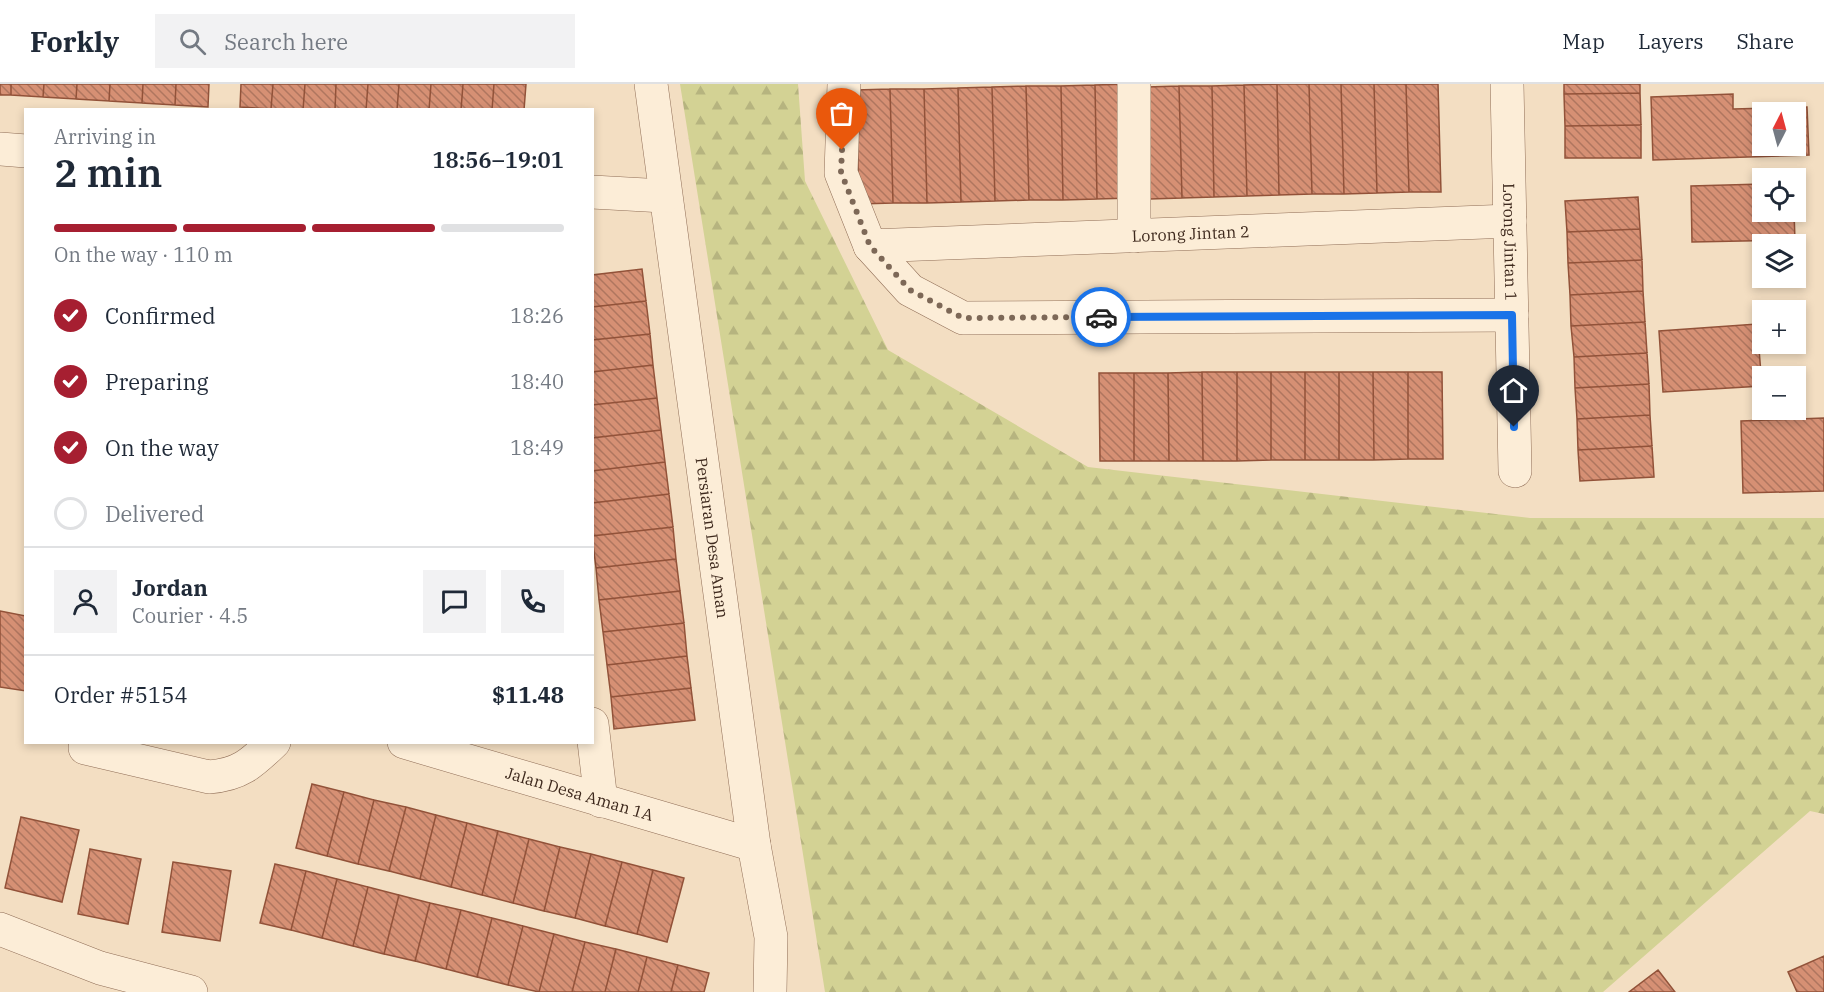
<!DOCTYPE html>
<html lang="en">
<head>
<meta charset="utf-8">
<style>
	:root { --surface:#fff; --page:#f2f2f3; --text:#1f2937; --muted:#747a83; --line:#e0e1e3; --accent:#a61f31 }
	body { margin:0; font-family:"IBM Plex Serif",serif; background:var(--page); color:var(--text); height:100vh; display:flex; flex-direction:column; font-size:22px; white-space:nowrap }
	* { box-sizing:border-box; margin:0 }
	p { font-size:20px; color:var(--muted) }
	.icon { flex:none; width:33px; height:33px; fill:none; stroke:currentColor; stroke-width:2; stroke-linecap:round; stroke-linejoin:round }
	.map { position:relative; flex:1; overflow:hidden }
	.drawer { position:absolute; left:24px; top:24px; width:570px; height:636px; display:flex; flex-direction:column; background:var(--surface); border-radius:0px; box-shadow:0 3px 9px #0003 }
	.drawer>* { flex:none }
	.needle { width:39px; rotate:6deg }
	.buttons { position:absolute; left:1752px; top:18px; display:grid; gap:12px }
	.buttons a { display:grid; place-items:center; width:54px; height:54px; border-radius:0px; background:var(--surface); box-shadow:0 3px 9px #0003; font-size:30px }
	.pin { position:absolute; display:grid; place-items:center; width:51px; height:51px; color:#fff; margin:-62px -26px; border-radius:50% 50% 50% 0; rotate:-45deg; box-shadow:0 0 6px #0007 }
	.pin .icon { rotate:45deg }
	.courier { position:absolute; display:grid; place-items:center; width:60px; height:60px; margin:-30px; border:4px solid #1a73e8; border-radius:50%; background:#fff; color:#222; box-shadow:0 2px 8px #0007 }
	.headline em { font-style:normal; font-weight:600 }
	.headline div { display:flex; flex-direction:column-reverse }
	.headline { display:flex; align-items:center; justify-content:space-between; height:102px; padding:0 30px }
	h1 { font-size:39px; font-weight:600; line-height:45px }
	.bar { display:grid; grid-template-columns:repeat(4,1fr); gap:9px 6px; align-content:center; height:72px; padding:0 30px }
	.bar i { height:8px; border-radius:4px; background:var(--line) }
	.bar .active { background:var(--accent) }
	.bar p { grid-column:span 4 }
	.line { display:flex; align-items:center; gap:15px; padding:0 30px; border-top:2px solid var(--line) }
	.line div { flex:1 }
	.round { display:grid; place-items:center; flex:none; width:63px; height:63px; border-radius:0px; background:var(--page) }
	ol { padding:0 30px; list-style:none }
	li { display:flex; align-items:center; gap:18px; height:66px }
	li p { margin-inline-start:auto }
	li .icon { padding:6px; border-radius:50%; background:var(--accent); color:#fff; stroke-width:4 }
	li:last-child { color:var(--muted) }
	li i { width:33px; height:33px; border:3px solid var(--line); border-radius:50% }
	header { display:flex; align-items:center; gap:36px; box-sizing:border-box; height:84px; padding:0 30px; background:var(--surface); border-bottom:2px solid var(--line) }
	header strong { font-size:28px }
	nav { display:flex; gap:33px; margin-inline-start:auto; font-size:21px }
	.search { width:420px; height:54px; background:var(--page); display:flex; align-items:center; gap:15px; box-sizing:border-box; padding:0 21px; border-radius:0px; color:var(--muted); font-size:22px }
	.map>svg:first-child { display:block }
	.forest { fill:url(#forest-firs) }
	.building { fill:url(#building-back-hatch); stroke:#925239; stroke-width:1.5; fill-rule:evenodd }
	.lines { fill:none; stroke-linecap:round; stroke-linejoin:round }
	.minor-casing { stroke:#906e57; stroke-width:34 }
	.minor { stroke:#fcedd7; stroke-width:33 }
	.done { stroke:#7d6857; stroke-width:6; stroke-dasharray:0 10.8 }
	.route { stroke:#1a73e8; stroke-width:8 }
	.labels { text-anchor:middle; stroke-width:4.5; stroke-linejoin:round; paint-order:stroke }
	.street-label { font-size:16px; fill:#3e291d; stroke:#f9ead3 }
</style>
</head>
<body>
<header>
<strong>Forkly</strong>
<div class="search"><svg class="icon" aria-label="search" viewBox="0 0 24 24"><circle cx="10" cy="10" r="6"/><path d="M15 15l6 6"/></svg>Search here</div>
<nav><a>Map</a><a>Layers</a><a>Share</a></nav>
</header>
<div class="map">
<svg width="1824" height="908" viewBox="0 0 1824 908">
	<defs>
		<pattern id="forest-firs" width="22" height="20" patternUnits="userSpaceOnUse" patternTransform="scale(1.5)"><rect width="22" height="20" fill="#d3d294"/><path d="M5 1l3.5 6h-7zM16 11l3.5 6h-7z" fill="#b6b47f"/></pattern>
		<pattern id="building-back-hatch" width="6" height="6" patternUnits="userSpaceOnUse" patternTransform="scale(1.5)"><rect width="6" height="6" fill="#d69074"/><path d="M-1 5l2 2M0 0l6 6M5-1l2 2" fill="none" stroke="#af765f"/></pattern>
	</defs>
	<rect width="100%" height="100%" fill="#f3dec2"/>
	<path class="forest" d="M 680,0 L 798,0 L 805,97 L 888,266 L 1088,383 L 1530,434 L 1824,434 L 1824,730 L 1810,727 L 1603,908 L 825,908 Z"/>
	<path class="building" d="M 0,0 L 11,0 L 11,11 L 0,11 Z
		M 11,0 L 44,0 L 43,13 L 11,11 Z
		M 44,0 L 77,0 L 76,15 L 43,13 Z
		M 77,0 L 110,0 L 109,17 L 76,15 Z
		M 110,0 L 143,0 L 142,19 L 109,17 Z
		M 143,0 L 176,0 L 175,21 L 142,19 Z
		M 176,0 L 209,0 L 208,23 L 175,21 Z
		M 241,0 L 273,0 L 271,25 L 240,23 Z
		M 273,0 L 305,0 L 303,26 L 271,25 Z
		M 305,0 L 336,0 L 335,26 L 303,26 Z
		M 336,0 L 368,0 L 366,26 L 335,26 Z
		M 368,0 L 399,0 L 397,26 L 366,26 Z
		M 399,0 L 431,0 L 429,26 L 397,26 Z
		M 431,0 L 463,0 L 461,26 L 429,26 Z
		M 463,0 L 494,0 L 492,26 L 461,26 Z
		M 494,0 L 526,0 L 524,26 L 492,26 Z
		M 1129,0 L 1132,114 L 1097,115 L 1095,1 Z
		M 1277,0 L 1309,0 L 1312,110 L 1279,111 Z
		M 1277,0 L 1279,111 L 1247,112 L 1244,1 Z
		M 1309,0 L 1341,0 L 1344,110 L 1312,110 Z
		M 1341,0 L 1374,0 L 1377,109 L 1344,110 Z
		M 1374,0 L 1406,0 L 1409,108 L 1377,109 Z
		M 1406,0 L 1438,0 L 1441,108 L 1409,108 Z
		M 1564,0 L 1640,0 L 1640,9 L 1564,10 Z
		M 1095,1 L 1097,115 L 1063,116 L 1061,2 Z
		M 1244,1 L 1247,112 L 1214,113 L 1212,2 Z
		M 1026,2 L 1029,116 L 995,117 L 992,3 Z
		M 1026,2 L 1061,2 L 1063,116 L 1029,116 Z
		M 1179,2 L 1182,114 L 1150,115 L 1147,3 Z
		M 1179,2 L 1212,2 L 1214,113 L 1182,114 Z
		M 992,3 L 995,117 L 961,118 L 958,4 Z
		M 958,4 L 961,118 L 927,119 L 924,5 Z
		M 890,5 L 893,119 L 859,120 L 856,6 Z
		M 890,5 L 924,5 L 927,119 L 893,119 Z
		M 1640,9 L 1641,41 L 1565,42 L 1564,10 Z
		M 1733,10 L 1733,25 L 1807,23 L 1809,71 L 1653,76 L 1651,13 ZM 1762,28 L 1796,28 L 1796,62 L 1762,62 Z
		M 1641,41 L 1641,74 L 1565,74 L 1565,42 Z
		M 1762,100 L 1762,128 L 1794,128 L 1795,156 L 1692,158 L 1691,102 Z
		M 1638,113 L 1640,145 L 1567,148 L 1565,117 Z
		M 1640,145 L 1642,176 L 1568,179 L 1567,148 Z
		M 1642,176 L 1643,207 L 1570,211 L 1568,179 Z
		M 642,185 L 646,217 L 592,223 L 592,191 Z
		M 1643,207 L 1645,238 L 1571,242 L 1570,211 Z
		M 646,217 L 650,250 L 592,256 L 592,223 Z
		M 1645,238 L 1647,269 L 1574,273 L 1571,242 Z
		M 1757,240 L 1762,302 L 1663,308 L 1659,247 Z
		M 650,250 L 653,281 L 592,288 L 592,256 Z
		M 1647,269 L 1649,300 L 1575,304 L 1574,273 Z
		M 653,281 L 657,314 L 592,321 L 592,288 Z
		M 1202,288 L 1237,288 L 1237,377 L 1203,377 Z
		M 1202,288 L 1203,377 L 1169,377 L 1168,289 Z
		M 1237,288 L 1271,288 L 1271,376 L 1237,377 Z
		M 1271,288 L 1305,288 L 1305,376 L 1271,376 Z
		M 1305,288 L 1339,288 L 1339,376 L 1305,376 Z
		M 1339,288 L 1373,288 L 1374,376 L 1339,376 Z
		M 1373,288 L 1408,288 L 1408,375 L 1374,376 Z
		M 1408,288 L 1442,288 L 1443,375 L 1408,375 Z
		M 1099,289 L 1134,289 L 1134,377 L 1100,377 Z
		M 1134,289 L 1168,289 L 1169,377 L 1134,377 Z
		M 1649,300 L 1650,331 L 1577,335 L 1575,304 Z
		M 657,314 L 661,346 L 592,354 L 592,321 Z
		M 1650,331 L 1652,362 L 1578,366 L 1577,335 Z
		M 1824,334 L 1824,407 L 1743,409 L 1741,337 Z
		M 661,346 L 665,378 L 592,387 L 592,354 Z
		M 1652,362 L 1654,393 L 1580,397 L 1578,366 Z
		M 665,378 L 669,410 L 592,419 L 592,387 Z
		M 669,410 L 673,443 L 592,452 L 592,419 Z
		M 673,443 L 676,475 L 596,484 L 592,452 Z
		M 676,475 L 680,507 L 599,516 L 596,484 Z
		M 680,507 L 684,539 L 603,548 L 599,516 Z
		M 0,527 L 26,532 L 26,607 L 0,603 Z
		M 684,539 L 687,572 L 607,581 L 603,548 Z
		M 687,572 L 691,604 L 611,613 L 607,581 Z
		M 691,604 L 695,636 L 614,645 L 611,613 Z
		M 312,700 L 344,708 L 327,772 L 296,764 Z
		M 344,708 L 374,716 L 358,780 L 327,772 Z
		M 374,716 L 406,723 L 389,787 L 358,780 Z
		M 406,723 L 436,731 L 420,795 L 389,787 Z
		M 436,731 L 467,739 L 451,803 L 420,795 Z
		M 21,733 L 79,746 L 62,818 L 5,804 Z
		M 467,739 L 498,747 L 482,811 L 451,803 Z
		M 498,747 L 529,755 L 513,819 L 482,811 Z
		M 529,755 L 560,763 L 544,827 L 513,819 Z
		M 560,763 L 591,770 L 575,834 L 544,827 Z
		M 90,765 L 141,775 L 128,840 L 78,830 Z
		M 591,770 L 622,778 L 605,842 L 575,834 Z
		M 173,778 L 231,787 L 220,857 L 162,848 Z
		M 622,778 L 653,786 L 637,850 L 605,842 Z
		M 275,780 L 306,787 L 291,846 L 260,839 Z
		M 653,786 L 684,794 L 667,858 L 637,850 Z
		M 306,787 L 337,795 L 322,854 L 291,846 Z
		M 337,795 L 368,803 L 353,862 L 322,854 Z
		M 368,803 L 399,811 L 384,870 L 353,862 Z
		M 399,811 L 430,819 L 415,877 L 384,870 Z
		M 430,819 L 461,826 L 446,885 L 415,877 Z
		M 461,826 L 492,834 L 477,893 L 446,885 Z
		M 492,834 L 523,842 L 508,901 L 477,893 Z
		M 523,842 L 554,850 L 539,908 L 508,901 Z
		M 554,850 L 585,858 L 572,908 L 539,908 Z
		M 585,858 L 616,865 L 605,908 L 572,908 Z
		M 616,865 L 647,873 L 638,908 L 605,908 Z
		M 1824,872 L 1824,908 L 1797,908 L 1788,888 Z
		M 647,873 L 678,881 L 671,908 L 638,908 Z
		M 678,881 L 709,889 L 704,908 L 671,908 Z
		M 1658,886 L 1675,908 L 1629,908 Z"/>
	<g class="lines">
		<defs>
			<g id="minor">
				<path id="s1" d="M 651,0 L 754,761 L 771,853 L 770,908"/>
				<path d="M 844,0 L 841,89 L 870,162 L 910,206 L 963,234 L 1512,231"/>
				<path id="s2" d="M 1507,0 L 1515,387"/>
				<path d="M 0,65 L 26,67"/>
				<path d="M 592,108 L 664,112"/>
				<path d="M 1134,152 L 1134,0"/>
				<path id="s3" d="M 870,162 L 1510,137"/>
				<path d="M 592,640 L 601,717"/>
				<path id="s4" d="M 404,658 L 754,761"/>
				<path d="M 85,664 L 209,693 C 240,691 252,679 274,658"/>
				<path d="M 0,845 L 100,884 L 191,908"/>
			</g>
		</defs>
		<use href="#minor" class="minor-casing"/>
		<use href="#minor" class="minor"/>
	</g>
	<g class="lines">
		<path class="done" d="M 842,66 L 841,88 L 870,162 L 910,206 L 963,234 L 1101,233"/>
		<path class="route" d="M 1101,233 L 1512,231 L 1514,343"/>
	</g>
	<g class="labels">
		<g class="street-label">
			<text dy="6" stroke="none"><textPath href="#s3" startOffset="321">Lorong Jintan 2</textPath></text>
			<text dy="6" stroke="none"><textPath href="#s2" startOffset="158">Lorong Jintan 1</textPath></text>
			<text dy="6" stroke="none"><textPath href="#s1" startOffset="458">Persiaran Desa Aman</textPath></text>
			<text dy="6" stroke="none"><textPath href="#s4" startOffset="183">Jalan Desa Aman 1A</textPath></text>
		</g>
	</g>
</svg>
<div class="buttons">
<a><svg class="needle" viewBox="-14 -14 28 28"><path d="M0-13l5 13h-10z" fill="#e53935"/><path d="M0 13l5-13h-10z" fill="#747a83"/></svg></a>
<a><svg class="icon" aria-label="locate" viewBox="0 0 24 24"><circle cx="12" cy="12" r="6"/><path d="M12 2v4M12 18v4M2 12h4M18 12h4"/></svg></a>
<a><svg class="icon" aria-label="layers" viewBox="0 0 24 24"><path d="M12 4l9 5-9 5-9-5zM3 14l9 5 9-5"/></svg></a>
<a>+</a>
<a>−</a>
</div>
<div class="pin" style="left:842px;top:66px;background:#ea580c"><svg class="icon" aria-label="bag" viewBox="0 0 24 24"><path d="M5 8h14l-1 12H6zM9 8a3 3 0 0 1 6 0"/></svg></div>
<div class="pin" style="left:1514px;top:343px;background:#1f2937"><svg class="icon" aria-label="home" viewBox="0 0 24 24"><path d="M3 11l9-7 9 7M6 9v11h12V9"/></svg></div>
<div class="courier" style="left:1101px;top:233px"><svg class="icon" aria-label="car" viewBox="0 0 24 24"><path d="M5 17H2v-5l4-1 3-4h7l3 4 3 1v5h-3M9 17h6M6 11h13"/><circle cx="7" cy="17" r="2"/><circle cx="17" cy="17" r="2"/></svg></div>
<section class="drawer">
<div class="headline"><div><h1>2 min</h1><p>Arriving in</p></div><em>18:56–19:01</em></div>
<div class="bar"><i class="active"></i><i class="active"></i><i class="active"></i><i></i><p>On the way · 110 m</p></div>
<ol>
<li><svg class="icon" aria-label="check" viewBox="0 0 24 24"><path d="M5 12l5 5 9-10"/></svg>Confirmed<p>18:26</p></li>
<li><svg class="icon" aria-label="check" viewBox="0 0 24 24"><path d="M5 12l5 5 9-10"/></svg>Preparing<p>18:40</p></li>
<li><svg class="icon" aria-label="check" viewBox="0 0 24 24"><path d="M5 12l5 5 9-10"/></svg>On the way<p>18:49</p></li>
<li><i></i>Delivered</li>
</ol>
<div class="line" style="height:108px"><a class="round"><svg class="icon" aria-label="person" viewBox="0 0 24 24"><circle cx="12" cy="8" r="4"/><path d="M4 21q1-7 8-7t8 7"/></svg></a><div><b>Jordan</b><p>Courier · 4.5</p></div><a class="round"><svg class="icon" aria-label="chat" viewBox="0 0 24 24"><path d="M4 5h16v11H9l-5 4z"/></svg></a><a class="round"><svg class="icon" aria-label="phone" viewBox="0 0 24 24"><path d="M5 4h4l2 5-3 2q2 4 5 5l2-3 5 2v4C11 20 4 13 5 4z"/></svg></a></div>
<div class="line" style="height:78px"><div>Order #5154</div><b>$11.48</b></div>
</section>
</div>
</body>
</html>
